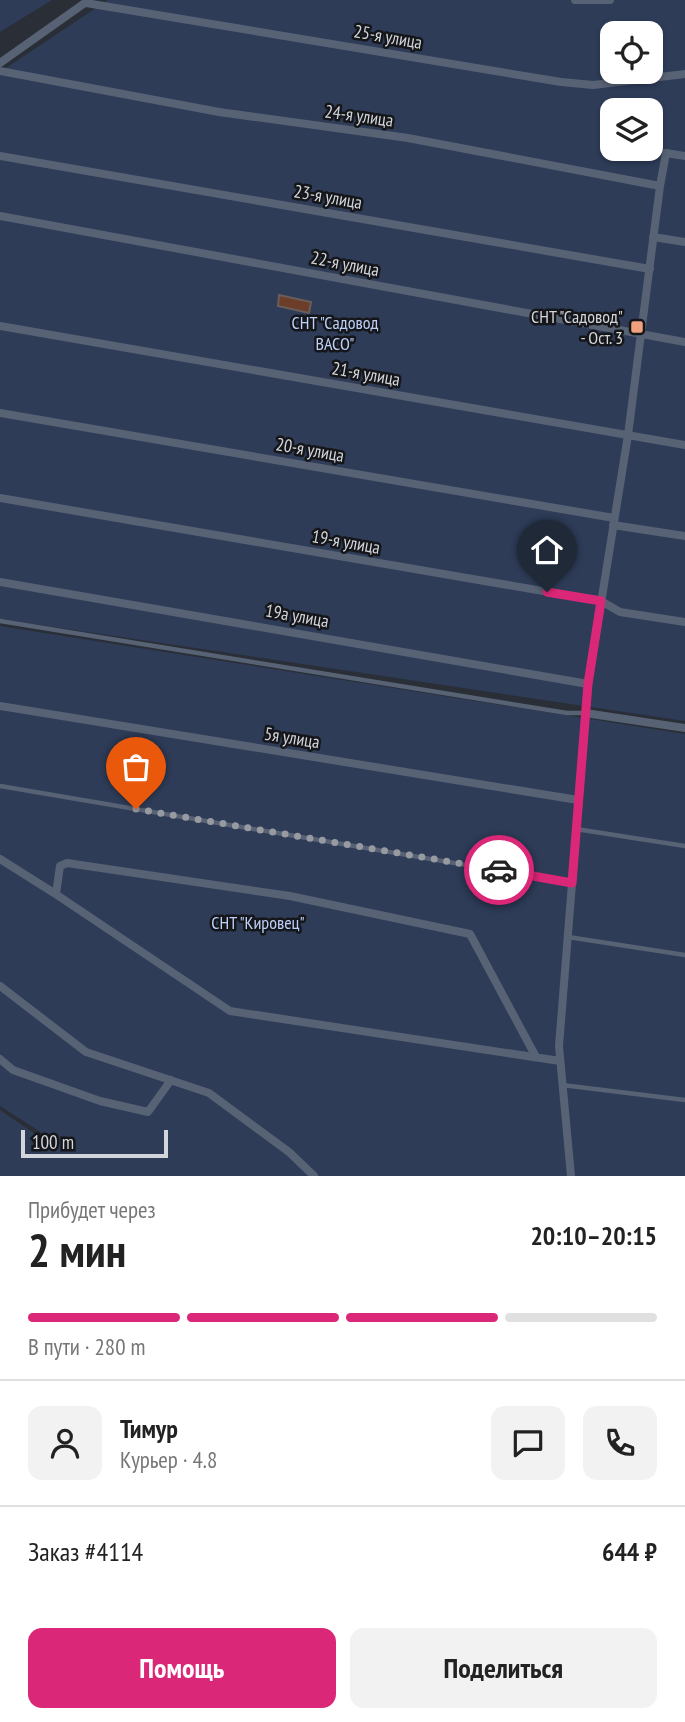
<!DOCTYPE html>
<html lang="ru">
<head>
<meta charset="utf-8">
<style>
	:root { --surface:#fff; --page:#f2f2f2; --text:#222; --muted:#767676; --line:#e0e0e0; --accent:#db2777 }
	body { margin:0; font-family:"PT Sans Narrow",sans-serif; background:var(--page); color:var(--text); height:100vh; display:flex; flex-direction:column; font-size:26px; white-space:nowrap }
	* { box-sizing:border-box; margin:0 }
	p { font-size:23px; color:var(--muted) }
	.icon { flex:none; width:38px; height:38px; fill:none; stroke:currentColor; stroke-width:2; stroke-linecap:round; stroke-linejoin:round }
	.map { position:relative; height:1176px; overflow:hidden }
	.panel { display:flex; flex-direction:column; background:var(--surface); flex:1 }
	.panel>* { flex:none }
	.buttons { position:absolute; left:600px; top:21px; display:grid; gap:14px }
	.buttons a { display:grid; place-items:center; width:63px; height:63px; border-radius:14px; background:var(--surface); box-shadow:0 2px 5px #0004; font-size:35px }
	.scale { position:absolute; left:21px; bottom:18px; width:147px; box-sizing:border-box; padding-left:7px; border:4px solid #d2d5da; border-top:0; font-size:19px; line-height:24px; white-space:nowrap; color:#d2d5da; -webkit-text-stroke:5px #15161a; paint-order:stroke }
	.pin { position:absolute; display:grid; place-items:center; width:60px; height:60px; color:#fff; margin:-72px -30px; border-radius:50% 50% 50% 0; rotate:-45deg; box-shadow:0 0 7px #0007 }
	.pin .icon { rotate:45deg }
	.courier { position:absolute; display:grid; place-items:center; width:70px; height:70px; margin:-35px; border:5px solid #db2777; border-radius:50%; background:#fff; color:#222; box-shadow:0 2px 9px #0007 }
	.headline em { font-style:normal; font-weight:600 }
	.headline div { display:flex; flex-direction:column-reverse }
	.headline { display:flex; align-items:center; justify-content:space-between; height:119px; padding:0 28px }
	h1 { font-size:46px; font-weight:600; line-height:52px }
	.bar { display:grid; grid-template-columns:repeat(4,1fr); gap:10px 7px; align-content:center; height:84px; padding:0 28px }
	.bar i { height:9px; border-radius:5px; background:var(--line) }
	.bar .current { background:var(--accent) }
	.bar p { grid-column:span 4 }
	.line { display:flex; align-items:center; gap:18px; padding:0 28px; border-top:2px solid var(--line) }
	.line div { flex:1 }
	.round { display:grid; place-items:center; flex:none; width:74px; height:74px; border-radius:14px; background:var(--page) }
	.button { display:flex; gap:14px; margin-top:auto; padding:14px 28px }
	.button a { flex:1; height:80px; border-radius:14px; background:var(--accent); color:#fff; font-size:28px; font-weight:600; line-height:80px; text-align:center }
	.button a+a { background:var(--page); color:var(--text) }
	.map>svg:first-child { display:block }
	.green { fill:#2e3c58; fill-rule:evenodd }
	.building { fill:#6c3e29; stroke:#685d58; stroke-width:2 }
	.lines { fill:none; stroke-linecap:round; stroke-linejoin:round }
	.lane { stroke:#586275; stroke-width:4.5 }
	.street { stroke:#586275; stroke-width:8 }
	.done { stroke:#979ba1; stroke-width:7; stroke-dasharray:0 12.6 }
	.route { stroke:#db2777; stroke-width:9 }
	.poi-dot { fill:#f1a17d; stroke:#15161a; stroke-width:2.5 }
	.labels { text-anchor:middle; stroke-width:5; stroke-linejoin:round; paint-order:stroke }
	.street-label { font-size:18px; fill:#d2d5da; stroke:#15161a }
	.poi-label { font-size:18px; fill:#d2d5da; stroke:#15161a; text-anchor:end }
	.park-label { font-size:18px; fill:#bcd0fa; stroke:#15161a }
</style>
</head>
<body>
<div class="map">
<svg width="685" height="1176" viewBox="0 0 685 1176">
	<rect width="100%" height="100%" fill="#2a2e37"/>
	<path class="green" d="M 0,0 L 52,0 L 0,32 Z
		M 108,0 L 685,0 L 685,721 L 0,619 L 0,72 ZM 612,33 L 651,33 L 651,72 L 612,72 ZM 612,110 L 651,110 L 651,149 L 612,149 Z
		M 0,626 L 685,734 L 685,1176 L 0,1176 L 0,1110 L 48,1143 L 56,1142 L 0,1106 Z"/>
	<path class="building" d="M 279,295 L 311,302 L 309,313 L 278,306 Z"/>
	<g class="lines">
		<path class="lane" d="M 0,621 L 567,713 L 584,713
			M 0,786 L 572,883
			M 576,829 L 685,846
			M 568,937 L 685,955
			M 562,1085 L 685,1100"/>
		<path class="street" d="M 575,0 L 610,0
			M 86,3 L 561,82 L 593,85 L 685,74
			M 0,63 L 89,0
			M 0,71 L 219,112 L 408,138 L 660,186 L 666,153 L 685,156
			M 0,156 L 650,269
			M 0,216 L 685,342
			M 653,237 L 685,242
			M 0,326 L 685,445
			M 0,413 L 614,518
			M 0,498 L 601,601 L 620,612 L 685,622
			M 613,525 L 685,536
			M 0,582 L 588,684
			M 0,706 L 578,800
			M 585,713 L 685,728
			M 0,859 L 54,893 L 230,1011 L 560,1061
			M 56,894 L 60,866 L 67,863 L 290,896 L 470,934 L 536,1057
			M 0,986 L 86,1052 L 209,1093 L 289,1152 L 314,1176
			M 0,1059 L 13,1070 L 100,1101 L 148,1112 L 171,1080
			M 571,1176 L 559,1046 L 588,684 L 628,435 L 660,186"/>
	</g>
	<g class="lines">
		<path class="done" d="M 136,809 L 499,870"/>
		<path class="route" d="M 499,870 L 572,883 L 588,684 L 601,601 L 547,592"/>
	</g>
	<rect class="poi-dot" x="630" y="320" width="14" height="14" rx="3.5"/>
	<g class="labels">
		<g class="street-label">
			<text transform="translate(388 37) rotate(10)" y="6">25-я улица</text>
			<text transform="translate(359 116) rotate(8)" y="6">24-я улица</text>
			<text transform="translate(328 197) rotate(10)" y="6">23-я улица</text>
			<text transform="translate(345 264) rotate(11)" y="6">22-я улица</text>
			<text transform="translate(366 374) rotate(10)" y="6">21-я улица</text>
			<text transform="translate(310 450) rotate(10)" y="6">20-я улица</text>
			<text transform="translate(346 542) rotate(10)" y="6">19-я улица</text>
			<text transform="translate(297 616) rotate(10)" y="6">19а улица</text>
			<text transform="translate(292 738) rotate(9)" y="6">5я улица</text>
		</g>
		<g class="poi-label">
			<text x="623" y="323">СНТ "Садовод"<tspan x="623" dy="21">- Ост. 3</tspan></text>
		</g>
		<g class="park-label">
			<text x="335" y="329">СНТ "Садовод<tspan x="335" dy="21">ВАСО"</tspan></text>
			<text x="258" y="929">СНТ "Кировец"</text>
		</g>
	</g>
</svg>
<div class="buttons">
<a><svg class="icon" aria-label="locate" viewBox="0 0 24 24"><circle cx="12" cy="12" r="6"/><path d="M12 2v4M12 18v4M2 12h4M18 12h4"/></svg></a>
<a><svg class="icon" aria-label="layers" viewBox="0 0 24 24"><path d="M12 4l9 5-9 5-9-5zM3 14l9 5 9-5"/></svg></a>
</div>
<div class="scale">100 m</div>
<div class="pin" style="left:136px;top:809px;background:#ea580c"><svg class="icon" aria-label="bag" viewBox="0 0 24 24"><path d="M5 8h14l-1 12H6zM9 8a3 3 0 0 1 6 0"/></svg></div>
<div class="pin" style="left:547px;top:592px;background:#1f2937"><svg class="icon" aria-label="home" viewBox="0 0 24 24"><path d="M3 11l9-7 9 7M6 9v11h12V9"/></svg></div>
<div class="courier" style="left:499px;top:870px"><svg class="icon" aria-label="car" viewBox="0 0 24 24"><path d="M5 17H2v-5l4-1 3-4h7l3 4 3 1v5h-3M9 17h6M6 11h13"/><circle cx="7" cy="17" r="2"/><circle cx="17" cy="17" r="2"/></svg></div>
</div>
<section class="panel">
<div class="headline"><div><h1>2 мин</h1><p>Прибудет через</p></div><em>20:10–20:15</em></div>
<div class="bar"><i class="current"></i><i class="current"></i><i class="current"></i><i></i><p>В пути · 280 m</p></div>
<div class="line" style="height:126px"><a class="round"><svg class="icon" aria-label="person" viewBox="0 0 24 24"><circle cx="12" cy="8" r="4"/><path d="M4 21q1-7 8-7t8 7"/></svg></a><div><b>Тимур</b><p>Курьер · 4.8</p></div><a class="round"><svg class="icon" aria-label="chat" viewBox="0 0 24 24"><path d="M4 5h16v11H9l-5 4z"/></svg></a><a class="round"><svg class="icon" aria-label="phone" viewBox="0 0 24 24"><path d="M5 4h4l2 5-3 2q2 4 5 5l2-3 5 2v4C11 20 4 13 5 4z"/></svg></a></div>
<div class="line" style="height:91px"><div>Заказ #4114</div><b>644 ₽</b></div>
<div class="button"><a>Помощь</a><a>Поделиться</a></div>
</section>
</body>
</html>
